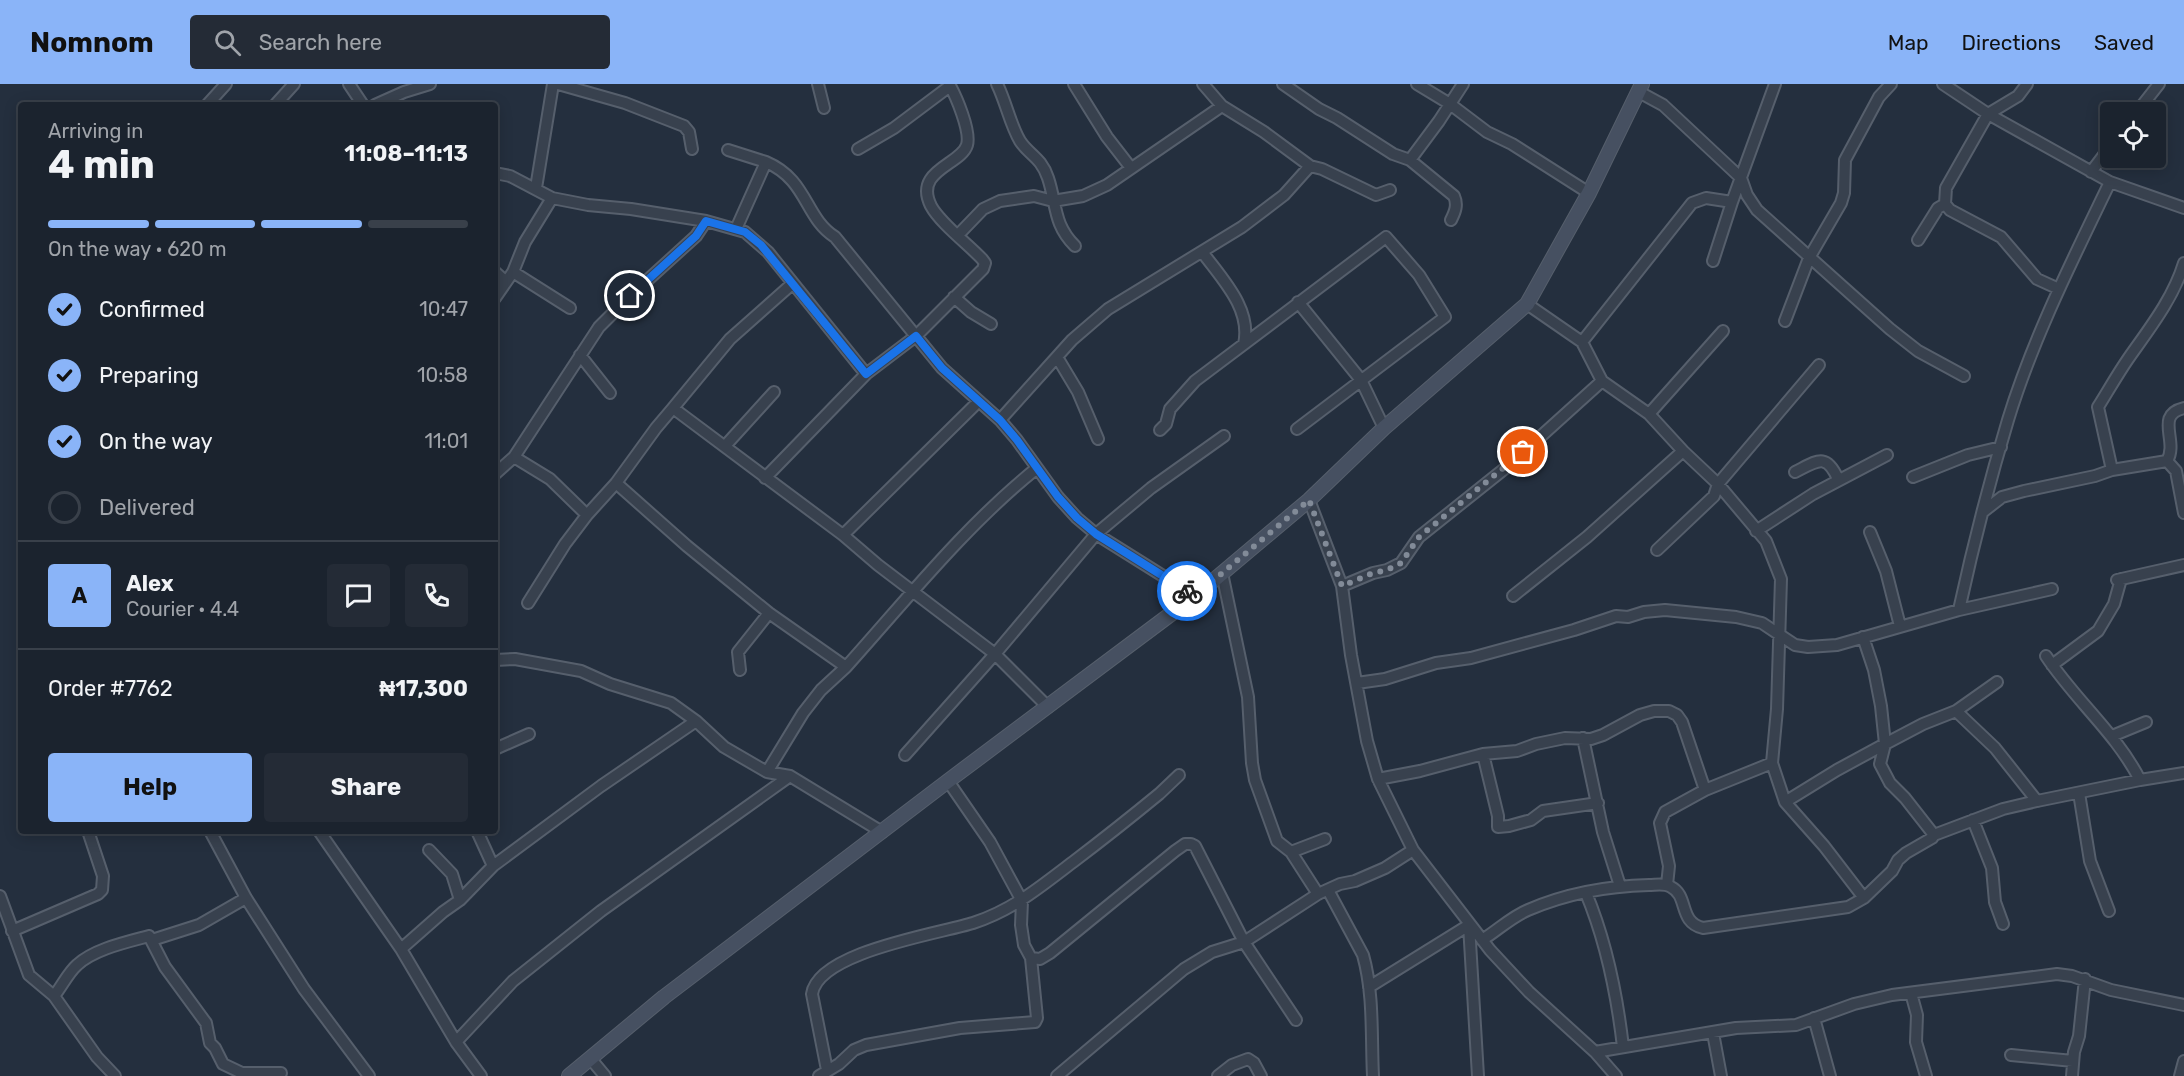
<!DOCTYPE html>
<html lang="en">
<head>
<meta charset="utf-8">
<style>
	:root { --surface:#1b232e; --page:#242b36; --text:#f1f3f6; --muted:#a0a4aa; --line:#39404a; --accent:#8ab4f8 }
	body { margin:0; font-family:Rubik,sans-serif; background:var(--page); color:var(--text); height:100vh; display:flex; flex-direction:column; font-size:22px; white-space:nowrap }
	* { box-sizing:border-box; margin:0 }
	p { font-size:20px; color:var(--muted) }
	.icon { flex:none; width:33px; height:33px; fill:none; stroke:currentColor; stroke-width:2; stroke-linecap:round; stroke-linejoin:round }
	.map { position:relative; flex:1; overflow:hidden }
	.drawer { position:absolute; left:18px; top:18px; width:480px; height:732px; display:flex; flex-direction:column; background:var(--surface); border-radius:6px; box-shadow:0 3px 15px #0003,0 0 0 2px var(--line) }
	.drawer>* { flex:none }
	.tools { position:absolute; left:2100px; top:18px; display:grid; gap:12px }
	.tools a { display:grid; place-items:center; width:66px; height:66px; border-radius:6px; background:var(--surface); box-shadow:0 3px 15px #0003,0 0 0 2px var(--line); font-size:30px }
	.pin { position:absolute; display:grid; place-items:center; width:51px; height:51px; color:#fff; margin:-26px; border:3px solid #fff; border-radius:50%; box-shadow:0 2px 6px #0007 }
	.courier { position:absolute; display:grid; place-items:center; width:60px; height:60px; margin:-30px; border:4px solid #1a73e8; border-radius:50%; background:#fff; color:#222; box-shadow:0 2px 8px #0007 }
	.head em { font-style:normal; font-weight:700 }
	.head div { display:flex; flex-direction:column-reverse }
	.head { display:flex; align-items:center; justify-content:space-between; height:102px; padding:0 30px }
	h1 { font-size:39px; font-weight:700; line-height:45px }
	.bar { display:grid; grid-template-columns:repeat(4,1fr); gap:9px 6px; align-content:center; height:72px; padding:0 30px }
	.bar i { height:8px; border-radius:4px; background:var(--line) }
	.bar .current { background:var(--accent) }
	.bar p { grid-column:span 4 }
	.line { display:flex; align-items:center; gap:15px; padding:0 30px; border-top:2px solid var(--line) }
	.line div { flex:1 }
	.round { display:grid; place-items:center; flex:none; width:63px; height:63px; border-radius:6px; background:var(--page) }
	ol { padding:0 30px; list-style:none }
	li { display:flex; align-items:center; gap:18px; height:66px }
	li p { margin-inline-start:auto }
	li .icon { padding:6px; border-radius:50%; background:var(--accent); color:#111; stroke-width:4 }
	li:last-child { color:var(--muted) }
	li i { width:33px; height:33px; border:3px solid var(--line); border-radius:50% }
	.cta { display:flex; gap:12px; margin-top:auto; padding:12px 30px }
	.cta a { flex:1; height:69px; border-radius:6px; background:var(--accent); color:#111; font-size:24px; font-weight:700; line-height:69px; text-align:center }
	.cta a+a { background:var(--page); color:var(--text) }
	header { display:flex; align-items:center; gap:36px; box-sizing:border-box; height:84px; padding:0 30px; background:var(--accent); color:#111 }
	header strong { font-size:28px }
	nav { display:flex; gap:33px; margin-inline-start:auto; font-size:21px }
	.search { width:420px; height:54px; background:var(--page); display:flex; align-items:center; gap:15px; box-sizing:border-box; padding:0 21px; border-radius:6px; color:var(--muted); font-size:22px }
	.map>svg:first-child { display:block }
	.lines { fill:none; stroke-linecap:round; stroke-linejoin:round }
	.street-casing { stroke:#565f6c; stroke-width:14 }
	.secondary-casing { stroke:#565f6c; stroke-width:16 }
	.street { stroke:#38414e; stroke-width:10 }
	.secondary { stroke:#465061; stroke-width:14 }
	.done { stroke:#828b98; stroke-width:6; stroke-dasharray:0 10.8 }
	.route { stroke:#1a73e8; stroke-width:8 }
</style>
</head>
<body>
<header>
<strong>Nomnom</strong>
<div class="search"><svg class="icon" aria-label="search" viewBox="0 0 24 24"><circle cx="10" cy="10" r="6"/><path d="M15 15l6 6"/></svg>Search here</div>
<nav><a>Map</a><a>Directions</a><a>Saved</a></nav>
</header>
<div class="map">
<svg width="2184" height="992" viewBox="0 0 2184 992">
	<rect width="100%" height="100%" fill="#242f3e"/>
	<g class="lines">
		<defs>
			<path id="street" d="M 349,0 L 363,21
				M 558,0 L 625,19 L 684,42 L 689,48 L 692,65
				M 818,0 L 824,24
				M 997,0 C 1006,18 1010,40 1020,57 C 1029,71 1041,73 1048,94 C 1057,121 1053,140 1075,162
				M 1074,0 L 1107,53 L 1131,84
				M 1203,0 L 1222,22 L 1264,48 L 1310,82 L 1322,85 L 1376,111 L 1390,106
				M 1283,0 L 1319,25 L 1337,34 L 1393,70 L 1410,76 L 1454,112 C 1458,121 1455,128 1451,136
				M 1417,0 L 1450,20 L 1487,48 L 1512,60 L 1589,109
				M 1943,0 L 1988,30 L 2110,98 L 2184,124
				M 2027,0 L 2018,12 L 1988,30 L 1946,104 L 1945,120 L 1950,126 L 2001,153 L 2037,195 L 2059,205
				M 1639,8 L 1663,21 L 1741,94 L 1747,111 L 1757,126 L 1890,245 L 1918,267 L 1964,292
				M 207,21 L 226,0
				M 275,21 L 294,0
				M 375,21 L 404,8 L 430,0
				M 2137,28 L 2159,0
				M 858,65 L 894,44 L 950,2
				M 728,66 L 766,78
				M 1410,76 L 1439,37 L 1463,0
				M 2091,88 L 2110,63
				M 495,89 L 510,92 L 552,114 L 588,121 L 631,125 L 706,137 L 745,148 L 768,168 L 866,290
				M 536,104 L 553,0
				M 736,145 L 766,78 C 808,96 804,133 835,153 L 942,284 L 1000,336 L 1017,356 L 1058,413 L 1077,434 L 1096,450 L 1195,512
				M 958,151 L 983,125 L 1000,117 L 1034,112 L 1053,117 L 1083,112 L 1107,101 L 1222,22
				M 1918,156 L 1938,124 L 1945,120
				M 1203,169 C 1222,195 1252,225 1244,260
				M 1713,177 L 1732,118 L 1775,0
				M 495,188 L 505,197
				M 513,188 L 570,224
				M 954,213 L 971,228 L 991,240
				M 495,214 L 513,188 L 525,158 L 552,114
				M 1298,218 L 1361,296 L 1384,344
				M 1527,220 L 1582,258 L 1602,297 L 1649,330 L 1683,367 L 1718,400 L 1766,457 L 1781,495 L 1777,625 L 1772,679 L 1785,718 L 1824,762 L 1864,814
				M 1785,237 L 1809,174 L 1841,119 L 1844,109 L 1845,76 L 1879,13 L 1891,0
				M 1582,258 L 1692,119 L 1706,114 L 1732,118
				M 580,271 L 610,309
				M 1057,273 L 1078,308 L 1098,355
				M 673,324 L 730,255 L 792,200
				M 1649,330 L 1723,247
				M 1000,336 L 1072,256 L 1108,225 L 1242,143 L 1284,111 L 1310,82
				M 1160,346 L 1166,340 L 1170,325 L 1195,297 L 1386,153 L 1419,191 L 1445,233 L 1297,345
				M 725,362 L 774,308
				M 514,373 L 550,395 L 587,431
				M 2167,377 L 2176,387 L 2184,429
				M 2112,386 L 2098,323 C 2108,307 2117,291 2128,275 C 2149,245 2173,215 2184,179
				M 1795,388 C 1817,377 1826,368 1838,395
				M 495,390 L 514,373 L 599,243 L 630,212 L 696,152 L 706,137
				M 1913,393 L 1968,371 L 2001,363
				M 765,394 L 866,290 L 916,252 L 983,185 L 985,179 L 982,175 C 969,161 940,139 931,122 C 913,86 961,81 967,61 C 971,47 956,12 949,0
				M 616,399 L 687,462 L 769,529 L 846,583 C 907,515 966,441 1037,384
				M 1309,416 L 1342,502 L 1351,571 L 1367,657 L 1378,695 L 1413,766 L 1490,866 L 1529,908 L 1595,968 L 1616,992
				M 1984,427 L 2002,413 L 2024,407 L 2095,392 L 2112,386 L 2167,377 C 2179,357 2154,331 2184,324
				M 1756,447 L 1813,410 L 1887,371
				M 1870,448 L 1886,487 L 1900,542
				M 843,451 L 979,317
				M 1657,466 L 1714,412 L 1718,400 L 1819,281
				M 1222,489 L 1248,613 L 1252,679 L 1255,696 L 1277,757 L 1291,768 L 1318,810
				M 2117,496 L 2184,481
				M 1342,502 L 1373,489 L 1387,486 L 1401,479 L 1419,453 L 1508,382 L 1602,297
				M 1513,512 L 1587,453 L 1683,367
				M 528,519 L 565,460 L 587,431 L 616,399 L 656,344 L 673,324 L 843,451 L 878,481 L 995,570 L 1048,623
				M 1959,526 C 1973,462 1989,399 2008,336 C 2033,254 2073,175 2110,98
				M 1863,553 L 1874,586 L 1881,622 L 1885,660 L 1880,680 L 1890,699 L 1905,714 L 1934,751
				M 2046,572 C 2075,616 2116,649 2140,696
				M 495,576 L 515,575 L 581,587 L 610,600 L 671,619 L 696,637 L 724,663 L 767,688 L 790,692 L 882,748
				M 2052,581 L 2098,547 L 2114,520 L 2121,495
				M 740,586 L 738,568 L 769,529
				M 1357,599 L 1385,595 L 1436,579 L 1471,574 L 1574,546 L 1616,532 L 1628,533 L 1644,528 L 1665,526 L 1736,533 L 1762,539 L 1795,561 L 1808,563 L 1837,561 L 1959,526 L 2052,505
				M 1956,627 L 1995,664 L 2037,717
				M 2112,652 L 2146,638
				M 1583,654 L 1603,748 L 1620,802
				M 495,665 L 529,650
				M 1483,670 L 1498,732 L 1498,743 L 1509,742 L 1531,736 L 1543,727 L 1598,719
				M 905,671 L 995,570 L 1096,450 L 1151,404 L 1224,352
				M 767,688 L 803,629 L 821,606 L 846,583
				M 1378,695 L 1420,687 L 1483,670 L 1517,667 L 1536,660 L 1565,654 L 1591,655 L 1603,651 L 1640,631 L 1654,627 L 1669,627 L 1677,631 L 1682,638 L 1705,706
				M 948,697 L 990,758 L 1022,817 L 1021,841 L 1024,861 L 1031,874 L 1040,875 L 1050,869 L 1175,767 L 1185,760 L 1191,760 L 1195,762 L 1244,858 L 1296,936
				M 2079,709 L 2090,777 L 2109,827
				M 1785,718 L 1837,686 L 1885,660 L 1923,640 L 1956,627 L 1997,598
				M 1973,736 L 1992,784 L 1995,818 L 2003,840
				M 210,747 L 246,814 L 304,905 L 369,992
				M 319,747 L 401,865 L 456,958 L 481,992
				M 477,747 L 493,782
				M 429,766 L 452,790 L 460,816
				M 1291,768 L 1325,755
				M 1667,801 L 1669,782 L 1660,739 L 1665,728 L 1705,706 L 1772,679
				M 1328,806 L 1363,871 C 1374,910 1371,952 1373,992
				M 1586,809 C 1606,857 1617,911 1623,963
				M 0,812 L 29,891 L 54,912 L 97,973 L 115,992
				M 12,847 L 98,810 L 102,806 L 103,792 L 88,747
				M 149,852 L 165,883 L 206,939 L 210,959 L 215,964 L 223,980 L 242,989 L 281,989
				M 1482,856 C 1497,847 1511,833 1528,826 C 1565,810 1608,802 1649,801 C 1656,801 1665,799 1671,803 C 1689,812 1678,838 1703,844 L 1848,823 L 1864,814 L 1892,787 L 1898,776 L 1906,769 L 1932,754 L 1934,751 L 2003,725 L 2037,717 L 2140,696 L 2184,689
				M 401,865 L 443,828 L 460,816 L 493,782 L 601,702 L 696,637
				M 1369,903 L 1469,841 L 1478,992
				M 1911,909 L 1917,931 L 1916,958 L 1926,992
				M 54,912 C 62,902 68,889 77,881 C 94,865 127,858 149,852 L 152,856 L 199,841 L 246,814
				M 1814,934 L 1830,992
				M 1713,949 L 1721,992
				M 456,958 L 513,897 L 601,827 L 790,692
				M 1595,968 L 1736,944 L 1796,941 L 1854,920 L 1892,911 L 2057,890 L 2072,892 L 2111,906 L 2184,921
				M 2011,971 L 2073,977
				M 590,974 L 605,992
				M 827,986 L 812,910 C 818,868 937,850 973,839 C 1013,826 1040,803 1073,778 C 1102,756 1131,733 1159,710 L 1179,691
				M 819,992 L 839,980 L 854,966 L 866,961 L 960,944 L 1035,938 L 1037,934 L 1031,874
				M 1057,992 L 1184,885 L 1212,868 L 1244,858 L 1318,810 L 1340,800 L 1355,797 L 1385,784 L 1413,766
				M 1218,992 L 1232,981 L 1248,975 L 1254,979 L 1261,992
				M 2072,992 L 2074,968 L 2079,952 L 2085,895
				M 2180,992 L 2184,977"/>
			<path id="secondary" d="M 569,992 L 664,913 L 948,697 L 1195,512 L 1309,416 L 1384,344 L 1527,220 L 1589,109 L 1642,0"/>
		</defs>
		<use href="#street" class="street-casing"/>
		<use href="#secondary" class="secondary-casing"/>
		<use href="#street" class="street"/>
		<use href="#secondary" class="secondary"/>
	</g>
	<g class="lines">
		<path class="done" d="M 1187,507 L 1195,512 L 1309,416 L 1342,502 L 1373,489 L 1387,486 L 1401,479 L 1419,453 L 1523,368"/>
		<path class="route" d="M 630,212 L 696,152 L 706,137 L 745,148 L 761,161 L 866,290 L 916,252 L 942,284 L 1000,336 L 1017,356 L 1058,413 L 1077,434 L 1096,450 L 1187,507"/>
	</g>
</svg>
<div class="tools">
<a><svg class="icon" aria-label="locate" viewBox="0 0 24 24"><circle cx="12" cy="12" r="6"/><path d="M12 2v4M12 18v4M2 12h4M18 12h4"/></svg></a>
</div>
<div class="pin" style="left:1523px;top:368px;background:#ea580c"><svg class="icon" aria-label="bag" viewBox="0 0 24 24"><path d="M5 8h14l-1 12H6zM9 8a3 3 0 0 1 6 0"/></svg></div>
<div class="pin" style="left:630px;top:212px;background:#1f2937"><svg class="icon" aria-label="home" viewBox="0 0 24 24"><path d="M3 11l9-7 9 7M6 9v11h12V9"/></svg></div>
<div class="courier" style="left:1187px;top:507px"><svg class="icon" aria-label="bike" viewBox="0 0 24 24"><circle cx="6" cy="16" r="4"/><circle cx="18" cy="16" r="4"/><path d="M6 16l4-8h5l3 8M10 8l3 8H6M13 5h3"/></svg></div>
<section class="drawer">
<div class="head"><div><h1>4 min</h1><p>Arriving in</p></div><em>11:08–11:13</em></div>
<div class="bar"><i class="current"></i><i class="current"></i><i class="current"></i><i></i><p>On the way · 620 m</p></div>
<ol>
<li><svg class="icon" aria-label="check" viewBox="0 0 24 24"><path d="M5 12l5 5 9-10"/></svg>Confirmed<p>10:47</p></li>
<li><svg class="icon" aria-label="check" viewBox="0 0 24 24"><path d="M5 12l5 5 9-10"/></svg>Preparing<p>10:58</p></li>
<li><svg class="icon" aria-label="check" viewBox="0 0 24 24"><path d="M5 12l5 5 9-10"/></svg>On the way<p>11:01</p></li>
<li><i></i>Delivered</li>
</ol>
<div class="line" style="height:108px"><b class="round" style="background:var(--accent);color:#111">A</b><div><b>Alex</b><p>Courier · 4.4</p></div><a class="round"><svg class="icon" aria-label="chat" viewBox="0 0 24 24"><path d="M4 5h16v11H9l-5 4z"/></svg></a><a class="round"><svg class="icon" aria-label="phone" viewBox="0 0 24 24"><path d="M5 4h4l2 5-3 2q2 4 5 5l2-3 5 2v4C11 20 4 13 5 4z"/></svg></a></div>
<div class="line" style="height:78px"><div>Order #7762</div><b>₦17,300</b></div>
<div class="cta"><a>Help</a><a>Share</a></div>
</section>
</div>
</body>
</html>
